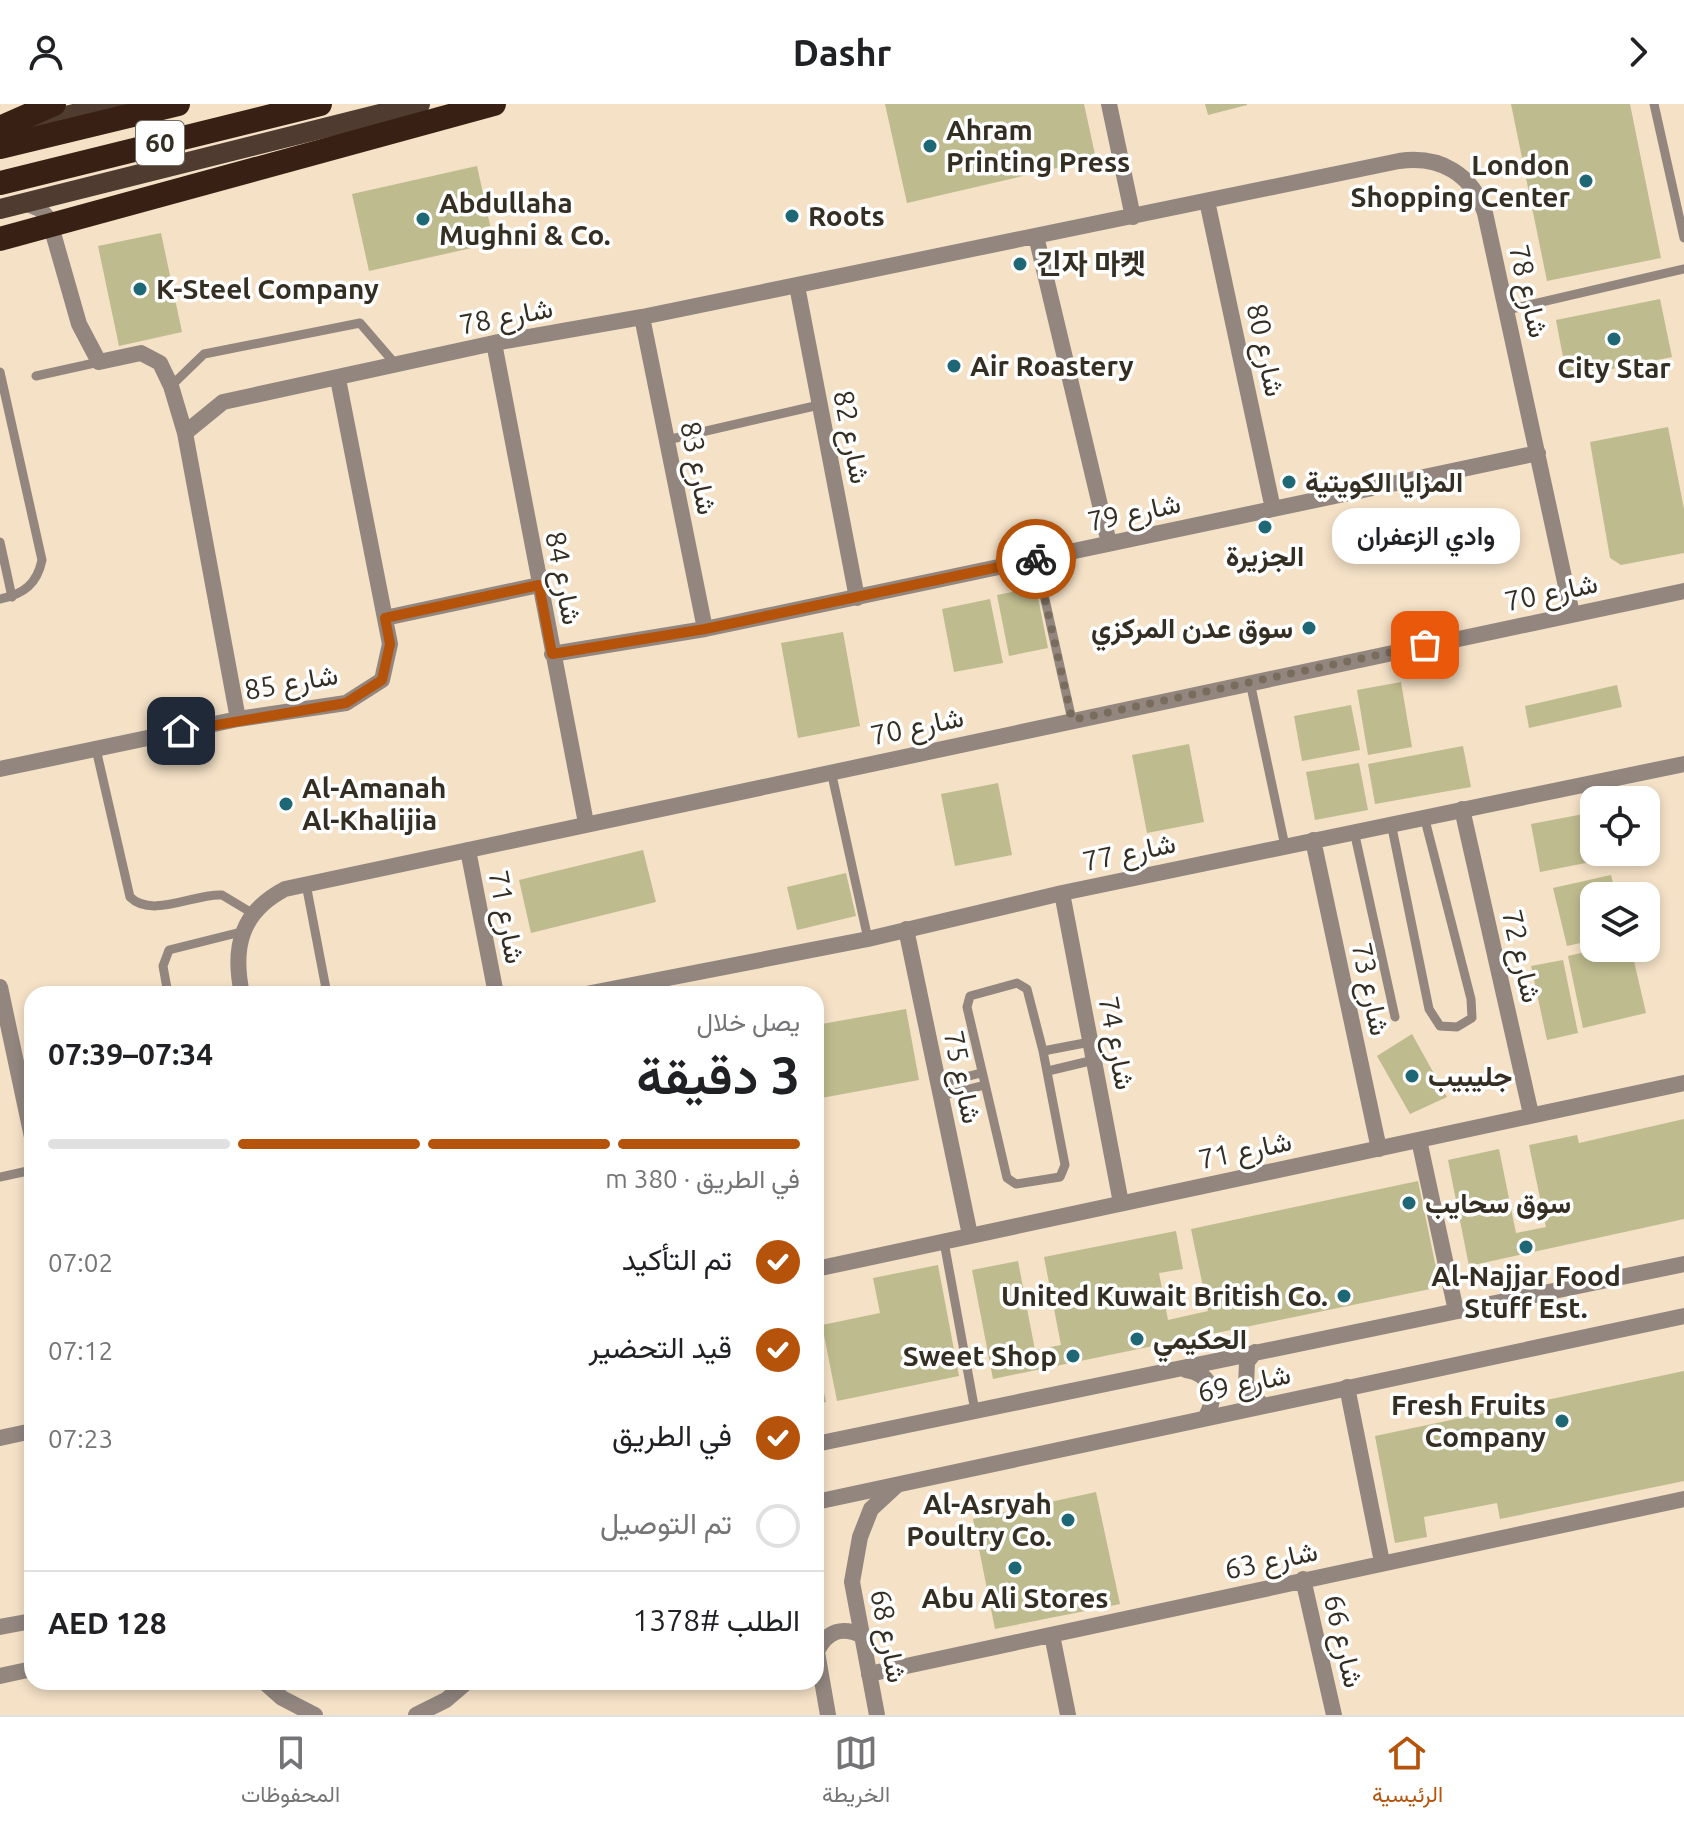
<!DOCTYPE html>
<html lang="ar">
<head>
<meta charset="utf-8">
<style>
	:root { --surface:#fff; --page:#f6f6f6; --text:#202124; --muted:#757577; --line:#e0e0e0; --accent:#b45309 }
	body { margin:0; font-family:Ubuntu,Vazirmatn,"Noto Sans KR",sans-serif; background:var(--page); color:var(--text); direction:rtl; height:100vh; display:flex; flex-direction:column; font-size:30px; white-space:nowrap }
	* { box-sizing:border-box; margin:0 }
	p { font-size:26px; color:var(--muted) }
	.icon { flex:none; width:44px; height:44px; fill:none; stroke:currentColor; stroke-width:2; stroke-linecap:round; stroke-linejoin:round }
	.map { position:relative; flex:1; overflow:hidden; direction:ltr }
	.drawer { position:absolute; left:24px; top:882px; width:800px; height:704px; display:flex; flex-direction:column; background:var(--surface); border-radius:24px; box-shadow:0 4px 12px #0003; direction:rtl }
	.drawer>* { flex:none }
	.controls { position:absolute; left:1580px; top:682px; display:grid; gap:16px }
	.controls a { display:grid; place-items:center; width:80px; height:80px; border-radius:16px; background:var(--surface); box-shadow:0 4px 12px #0003; font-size:40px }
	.pin { position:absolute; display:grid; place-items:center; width:68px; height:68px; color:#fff; margin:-34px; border-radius:16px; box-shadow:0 4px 12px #0006 }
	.courier { position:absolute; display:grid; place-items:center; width:80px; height:80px; margin:-40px; border:6px solid #b45309; border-radius:50%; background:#fff; color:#222; box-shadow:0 2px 10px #0007 }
	.bubble { position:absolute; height:56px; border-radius:24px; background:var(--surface); box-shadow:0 4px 12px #0003; font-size:26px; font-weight:600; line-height:56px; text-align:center; direction:rtl }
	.head em { font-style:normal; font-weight:600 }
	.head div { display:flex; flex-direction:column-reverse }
	.head { display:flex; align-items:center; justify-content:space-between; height:136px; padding:0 24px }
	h1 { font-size:52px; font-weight:600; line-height:60px }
	.bar { display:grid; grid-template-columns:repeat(4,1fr); gap:12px 8px; align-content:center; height:96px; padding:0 24px }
	.bar i { height:10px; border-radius:6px; background:var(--line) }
	.bar .current { background:var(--accent) }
	.bar p { grid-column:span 4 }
	.line { display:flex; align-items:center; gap:20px; padding:0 24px; border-top:2px solid var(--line) }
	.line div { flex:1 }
	ol { padding:0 24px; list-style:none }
	li { display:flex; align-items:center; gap:24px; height:88px }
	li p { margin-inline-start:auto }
	li .icon { padding:8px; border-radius:50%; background:var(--accent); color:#fff; stroke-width:4 }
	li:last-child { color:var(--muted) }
	li i { width:44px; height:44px; border:4px solid var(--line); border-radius:50% }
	header { display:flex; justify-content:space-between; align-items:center; height:104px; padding:0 24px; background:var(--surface); font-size:36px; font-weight:600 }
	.tab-bar { display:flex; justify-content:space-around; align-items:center; height:112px; border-top:2px solid var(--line); background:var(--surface); font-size:22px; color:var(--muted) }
	.tab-bar a { display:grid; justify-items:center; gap:4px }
	.tab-bar .current { color:var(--accent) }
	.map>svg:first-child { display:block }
	.building { fill:#bebb8e }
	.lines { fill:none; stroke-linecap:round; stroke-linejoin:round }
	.service { stroke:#92867f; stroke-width:9 }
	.minor { stroke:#92867f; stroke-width:16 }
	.tertiary { stroke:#92867f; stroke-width:16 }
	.primary { stroke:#4f3b2f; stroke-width:20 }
	.motorway { stroke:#382114; stroke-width:24 }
	.done { stroke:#786d5c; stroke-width:8; stroke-dasharray:0 14.4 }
	.route { stroke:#b45309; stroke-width:10 }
	.poi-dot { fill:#1e6774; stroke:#fff; stroke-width:3 }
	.labels { text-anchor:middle; stroke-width:7; stroke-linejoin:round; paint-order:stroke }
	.shield { fill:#fff; stroke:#726d65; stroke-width:2 }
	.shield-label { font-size:26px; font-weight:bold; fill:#352e23 }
	.poi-label { font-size:28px; font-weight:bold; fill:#352e23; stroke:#fff; text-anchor:start }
	.street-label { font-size:28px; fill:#352e23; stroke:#fff }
</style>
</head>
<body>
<header><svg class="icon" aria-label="forward" viewBox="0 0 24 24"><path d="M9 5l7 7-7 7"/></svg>Dashr<svg class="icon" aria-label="person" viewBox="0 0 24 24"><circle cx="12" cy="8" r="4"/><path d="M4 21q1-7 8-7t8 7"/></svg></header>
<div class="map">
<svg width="1684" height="1611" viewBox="0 0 1684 1611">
	<rect width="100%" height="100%" fill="#f4e1c6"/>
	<path class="building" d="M 885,0 L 1084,0 L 1096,55 L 907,99 Z
		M 1205,0 L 1247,0 L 1247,1 L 1208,11 Z
		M 1511,0 L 1630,0 L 1661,154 L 1547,177 Z
		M 477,62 L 494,139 L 369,167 L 352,90 Z
		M 161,129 L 182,228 L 119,242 L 98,142 Z
		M 1660,195 L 1672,253 L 1567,274 L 1556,216 Z
		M 1668,323 L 1684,405 L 1684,449 L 1621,461 L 1610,454 L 1590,338 Z
		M 1036,483 L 1048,544 L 1009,552 L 997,491 Z
		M 990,495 L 1003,559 L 954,568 L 942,505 Z
		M 843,528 L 860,622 L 798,634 L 781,539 Z
		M 1401,578 L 1412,643 L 1368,651 L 1357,586 Z
		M 1617,581 L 1622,603 L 1529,624 L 1525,602 Z
		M 1351,601 L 1360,646 L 1302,657 L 1294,612 Z
		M 1189,640 L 1204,718 L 1147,729 L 1132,651 Z
		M 1463,642 L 1471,683 L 1375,700 L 1368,660 Z
		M 1359,659 L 1368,706 L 1315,716 L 1306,668 Z
		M 998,679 L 1012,751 L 955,762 L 941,690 Z
		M 1594,708 L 1594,748 L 1610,748 L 1611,754 L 1540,768 L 1531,720 Z
		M 643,746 L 656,798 L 531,829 L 519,776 Z
		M 846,769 L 856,812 L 797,826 L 787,783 Z
		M 1611,771 L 1616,792 L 1594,792 L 1594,836 L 1567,842 L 1553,784 Z
		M 1602,844 L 1631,844 L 1646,909 L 1583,924 L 1568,852 Z
		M 1563,856 L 1578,929 L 1547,936 L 1531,862 Z
		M 906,905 L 919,976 L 816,995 L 816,921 Z
		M 1412,930 L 1447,993 L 1410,1010 L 1377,952 Z
		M 1684,1015 L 1684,1115 L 1469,1162 L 1448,1056 L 1499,1045 L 1516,1129 L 1546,1123 L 1529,1041 L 1577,1031 L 1579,1039 Z
		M 1418,1077 L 1440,1183 L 993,1275 L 972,1166 L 1018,1157 L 1035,1246 L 1061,1241 L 1044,1153 L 1176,1127 L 1183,1165 L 1159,1169 L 1168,1216 L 1208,1207 L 1191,1125 Z
		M 938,1161 L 959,1272 L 837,1297 L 822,1221 L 880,1209 L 873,1174 Z
		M 816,1252 L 826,1298 L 816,1300 Z
		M 1684,1267 L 1684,1377 L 1500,1415 L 1497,1399 L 1424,1413 L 1427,1433 L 1395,1439 L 1375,1332 Z
		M 1096,1388 L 1120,1500 L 995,1525 L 973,1415 Z"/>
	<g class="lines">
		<path class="service" d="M 1654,0 L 1684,134
			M 1507,206 L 1684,165
			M 0,268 L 42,456 C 37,480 24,490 0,495
			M 36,272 L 99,258
			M 171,282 L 204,250 L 360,219 L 397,262
			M 667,336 L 819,301
			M 0,438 L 12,493
			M 1036,455 L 1072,616
			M 1250,578 L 1285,742
			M 96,645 L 130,793 C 152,815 195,789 222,791 L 252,809
			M 831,667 L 868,835
			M 1391,719 L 1429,905 L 1440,922 L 1457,923 L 1472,914 L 1471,895 L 1424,712
			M 1354,727 L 1395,913
			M 306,780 L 327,890
			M 168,890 L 163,862 L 169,846 L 241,828
			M 1043,947 L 1065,1061 L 1060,1073 L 1016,1080 L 1007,1074 L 967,903 L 970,892 L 1017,879 L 1027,885 L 1043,947 L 1090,938
			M 1048,967 L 1094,956
			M 938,980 L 981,969
			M 941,992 L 985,981
			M 0,1073 L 32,1066
			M 944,1138 L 975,1307"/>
		<path class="minor" d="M 1109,0 L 1133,113
			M 1207,97 L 1273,405
			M 25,99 L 40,105 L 49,115 L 79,220 L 99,258 L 141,249 L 160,259 L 171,282 L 185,329 L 238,615
			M 1036,132 L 1109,439
			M 797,182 L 857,494
			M 642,213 L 705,525
			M 494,239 L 586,719
			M 185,329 L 223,298 L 494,239 L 642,213 L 1399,57 C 1440,51 1472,70 1485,109 L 1572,510
			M 385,514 L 539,481
			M 552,550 L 705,525 L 1538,349
			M 0,665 L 238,615 L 346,599 L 382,576 L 390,540 L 338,275
			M 1462,705 L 1531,1010
			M 1313,736 L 1379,1045
			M 468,746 L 496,890
			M 1062,789 L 1121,1099
			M 906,825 L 970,1131
			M 0,883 L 32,1033
			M 586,890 L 868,835 L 1062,789 L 1684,660
			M 1419,1036 L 1456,1207
			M 816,1165 L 1684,979
			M 1347,1283 L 1382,1458
			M 0,1334 L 32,1327
			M 1303,1475 L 1334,1611
			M 1052,1531 L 1068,1611
			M 869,1570 L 1684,1395"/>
		<path class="tertiary" d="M 242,890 C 232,843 241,808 285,785 L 1684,487
			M 1255,1248 L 1247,1258 L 1246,1283 L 1262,1301
			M 1186,1266 C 1213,1270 1218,1293 1205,1314
			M 816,1340 L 1684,1160
			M 816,1398 L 1684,1212
			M 0,1523 L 32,1517
			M 816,1542 L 828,1611
			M 817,1547 C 828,1526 842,1522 863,1532
			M 0,1572 L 32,1565
			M 264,1578 L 282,1594 L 315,1611
			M 416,1611 L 446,1596 L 467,1578
			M 877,1611 L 852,1478 L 860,1433 L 871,1405 L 897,1381"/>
		<path class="primary" d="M 19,23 L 116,0
			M 0,105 L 420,0"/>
		<path class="motorway" d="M 0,24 L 54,0
			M 0,43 L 178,0
			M 0,79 L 320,0
			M 0,135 L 494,0"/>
	</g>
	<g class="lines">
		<path class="done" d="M 1036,455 L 1072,616 L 1425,541"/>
		<path class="route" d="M 181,627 L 346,599 L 382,576 L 390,540 L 385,514 L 539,481 L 552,550 L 705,525 L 1036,455"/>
	</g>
	<g class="poi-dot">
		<circle cx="930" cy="42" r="8"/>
		<circle cx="1586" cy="77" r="8"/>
		<circle cx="792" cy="112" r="8"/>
		<circle cx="423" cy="115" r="8"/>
		<circle cx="1020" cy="160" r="8"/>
		<circle cx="140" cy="185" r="8"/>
		<circle cx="1614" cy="235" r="8"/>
		<circle cx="954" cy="262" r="8"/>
		<circle cx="1289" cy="378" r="8"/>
		<circle cx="1265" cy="423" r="8"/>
		<circle cx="1309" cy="524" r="8"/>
		<circle cx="286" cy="700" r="8"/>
		<circle cx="1412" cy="972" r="8"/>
		<circle cx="1409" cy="1099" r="8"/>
		<circle cx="1526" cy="1143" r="8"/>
		<circle cx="1344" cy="1192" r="8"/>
		<circle cx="1137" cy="1235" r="8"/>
		<circle cx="1073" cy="1252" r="8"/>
		<circle cx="1562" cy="1317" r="8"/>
		<circle cx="1068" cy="1416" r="8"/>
		<circle cx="1015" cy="1464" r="8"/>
	</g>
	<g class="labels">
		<rect class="shield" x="136" y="17" width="48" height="44" rx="6"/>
		<g class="shield-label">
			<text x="160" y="48">60</text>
		</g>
		<g class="poi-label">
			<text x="946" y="36">Ahram<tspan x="946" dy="32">Printing Press</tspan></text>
			<text x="1570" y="71" text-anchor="end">London<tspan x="1570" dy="32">Shopping Center</tspan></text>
			<text x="439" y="109">Abdullaha<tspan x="439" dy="32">Mughni &amp; Co.</tspan></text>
			<text x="808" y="122">Roots</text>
			<text x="1036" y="170">긴자 마켓</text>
			<text x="156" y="195">K-Steel Company</text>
			<text x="970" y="272">Air Roastery</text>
			<text x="1614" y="274" text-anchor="middle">City Star</text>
			<text x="1305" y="388">المزايا الكويتية</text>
			<text x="1265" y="462" text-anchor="middle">الجزيرة</text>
			<text x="1293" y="534" text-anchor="end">سوق عدن المركزي</text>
			<text x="302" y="694">Al-Amanah<tspan x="302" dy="32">Al-Khalijia</tspan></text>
			<text x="1428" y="982">جليبيب</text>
			<text x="1425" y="1109">سوق سحايب</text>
			<text x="1526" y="1182" text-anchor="middle">Al-Najjar Food<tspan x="1526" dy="32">Stuff Est.</tspan></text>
			<text x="1328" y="1202" text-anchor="end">United Kuwait British Co.</text>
			<text x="1153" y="1245">الحكيمي</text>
			<text x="1057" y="1262" text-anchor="end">Sweet Shop</text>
			<text x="1546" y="1311" text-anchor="end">Fresh Fruits<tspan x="1546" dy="32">Company</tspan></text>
			<text x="1052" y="1410" text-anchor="end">Al-Asryah<tspan x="1052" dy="32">Poultry Co.</tspan></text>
			<text x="1015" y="1504" text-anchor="middle">Abu Ali Stores</text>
		</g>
		<g class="street-label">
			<text transform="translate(1529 187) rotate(77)" y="10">شارع 78</text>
			<text transform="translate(506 212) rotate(-11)" y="10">شارع 78</text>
			<text transform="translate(1266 246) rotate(78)" y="10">شارع 80</text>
			<text transform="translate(852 333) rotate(79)" y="10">شارع 82</text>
			<text transform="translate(699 364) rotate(79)" y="10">شارع 83</text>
			<text transform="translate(1134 408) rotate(-12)" y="10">شارع 79</text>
			<text transform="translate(564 474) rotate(79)" y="10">شارع 84</text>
			<text transform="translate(1551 488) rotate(-12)" y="10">شارع 70</text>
			<text transform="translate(291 578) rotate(-10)" y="10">شارع 85</text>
			<text transform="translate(917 622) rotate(-12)" y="10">شارع 70</text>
			<text transform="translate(1129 748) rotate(-12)" y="10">شارع 77</text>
			<text transform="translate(507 813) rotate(79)" y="10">شارع 71</text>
			<text transform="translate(1522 852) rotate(77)" y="10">شارع 72</text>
			<text transform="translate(1371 885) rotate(78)" y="10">شارع 73</text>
			<text transform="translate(1117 939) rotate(79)" y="10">شارع 74</text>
			<text transform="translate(963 973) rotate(78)" y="10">شارع 75</text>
			<text transform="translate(1245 1046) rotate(-12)" y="10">شارع 71</text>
			<text transform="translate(1244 1279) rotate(-12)" y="10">شارع 69</text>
			<text transform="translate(1271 1456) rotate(-12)" y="10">شارع 63</text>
			<text transform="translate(889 1532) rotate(79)" y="10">شارع 68</text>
			<text transform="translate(1344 1537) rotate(77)" y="10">شارع 66</text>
		</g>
	</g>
</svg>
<div class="controls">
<a><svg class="icon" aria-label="locate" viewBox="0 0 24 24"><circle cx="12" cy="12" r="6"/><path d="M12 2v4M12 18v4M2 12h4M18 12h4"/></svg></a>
<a><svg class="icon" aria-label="layers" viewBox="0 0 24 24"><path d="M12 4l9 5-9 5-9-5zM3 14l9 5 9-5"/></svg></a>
</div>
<div class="pin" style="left:1425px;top:541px;background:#ea580c"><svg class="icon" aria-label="bag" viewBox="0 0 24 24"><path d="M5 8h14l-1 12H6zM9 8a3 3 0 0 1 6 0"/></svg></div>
<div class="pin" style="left:181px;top:627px;background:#1f2937"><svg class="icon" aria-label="home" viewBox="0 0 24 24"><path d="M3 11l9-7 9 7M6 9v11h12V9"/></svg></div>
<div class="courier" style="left:1036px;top:455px"><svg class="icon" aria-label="bike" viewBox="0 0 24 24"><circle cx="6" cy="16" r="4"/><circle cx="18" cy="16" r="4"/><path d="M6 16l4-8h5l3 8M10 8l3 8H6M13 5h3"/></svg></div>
<div class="bubble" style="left:1332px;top:404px;width:188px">وادي الزعفران</div>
<section class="drawer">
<div class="head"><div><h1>3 دقيقة</h1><p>يصل خلال</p></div><em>07:34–07:39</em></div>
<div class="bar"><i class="current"></i><i class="current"></i><i class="current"></i><i></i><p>في الطريق · 380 m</p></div>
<ol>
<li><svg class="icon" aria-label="check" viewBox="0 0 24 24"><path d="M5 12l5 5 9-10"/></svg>تم التأكيد<p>07:02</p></li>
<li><svg class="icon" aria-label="check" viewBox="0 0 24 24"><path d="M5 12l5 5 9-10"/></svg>قيد التحضير<p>07:12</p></li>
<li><svg class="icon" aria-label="check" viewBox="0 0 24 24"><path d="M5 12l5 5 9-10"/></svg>في الطريق<p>07:23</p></li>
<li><i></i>تم التوصيل</li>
</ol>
<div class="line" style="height:104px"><div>الطلب #1378</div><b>AED 128</b></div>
</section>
</div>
<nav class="tab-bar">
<a class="current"><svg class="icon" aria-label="home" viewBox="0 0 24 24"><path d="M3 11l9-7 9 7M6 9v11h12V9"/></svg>الرئيسية</a>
<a><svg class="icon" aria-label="map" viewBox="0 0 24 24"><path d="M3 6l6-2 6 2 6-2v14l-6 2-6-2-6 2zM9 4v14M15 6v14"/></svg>الخريطة</a>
<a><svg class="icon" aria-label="saved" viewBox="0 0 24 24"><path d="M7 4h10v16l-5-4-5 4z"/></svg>المحفوظات</a>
</nav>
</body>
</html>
